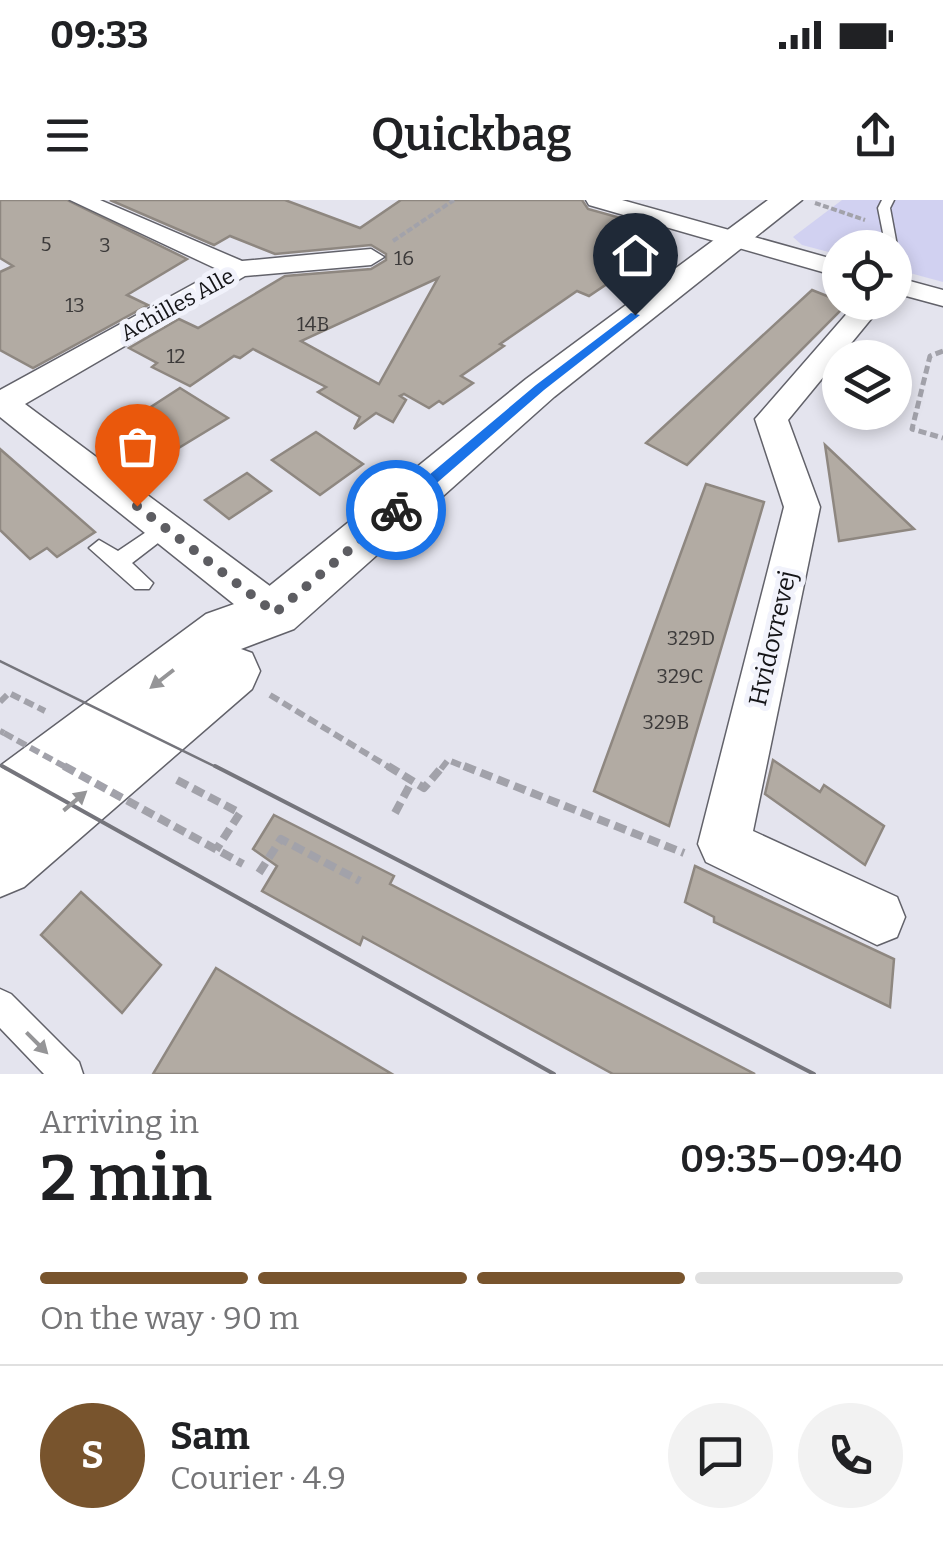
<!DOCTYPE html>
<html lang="en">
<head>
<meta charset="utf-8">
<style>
	:root { --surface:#fff; --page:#f2f2f2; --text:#202124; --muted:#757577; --line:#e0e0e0; --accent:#78542d }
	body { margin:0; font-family:Bitter,serif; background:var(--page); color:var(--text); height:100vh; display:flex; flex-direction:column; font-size:38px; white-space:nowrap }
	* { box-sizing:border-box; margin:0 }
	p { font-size:32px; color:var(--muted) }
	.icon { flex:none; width:55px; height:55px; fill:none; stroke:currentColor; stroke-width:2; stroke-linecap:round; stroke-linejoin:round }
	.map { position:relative; height:874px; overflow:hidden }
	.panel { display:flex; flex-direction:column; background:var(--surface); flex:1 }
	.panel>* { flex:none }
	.fabs { position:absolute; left:822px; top:30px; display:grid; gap:20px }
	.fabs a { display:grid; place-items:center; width:90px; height:90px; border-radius:50%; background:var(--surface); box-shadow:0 5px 15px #0003; font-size:50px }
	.pin { position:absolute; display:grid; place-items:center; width:85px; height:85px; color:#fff; margin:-102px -42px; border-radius:50% 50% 50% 0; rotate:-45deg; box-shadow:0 0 10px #0007 }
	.pin .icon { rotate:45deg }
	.courier { position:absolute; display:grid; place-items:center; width:100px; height:100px; margin:-50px; border:8px solid #1a73e8; border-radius:50%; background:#fff; color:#222; box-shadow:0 2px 12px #0007 }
	.summary em { font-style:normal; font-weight:600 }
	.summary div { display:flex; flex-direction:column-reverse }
	.summary { display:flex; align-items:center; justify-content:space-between; height:170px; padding:0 40px }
	h1 { font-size:65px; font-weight:600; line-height:75px }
	.bar { display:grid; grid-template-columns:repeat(4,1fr); gap:15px 10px; align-content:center; height:120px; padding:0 40px }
	.bar i { height:12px; border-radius:8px; background:var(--line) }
	.bar .active { background:var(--accent) }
	.bar p { grid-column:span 4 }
	.line { display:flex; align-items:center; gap:25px; padding:0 40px; border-top:2px solid var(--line) }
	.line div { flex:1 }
	.round { display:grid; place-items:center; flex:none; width:105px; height:105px; border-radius:52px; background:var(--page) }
	.status { display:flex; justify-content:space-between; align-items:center; height:70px; padding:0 50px; background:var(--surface); direction:ltr }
	.status svg { height:28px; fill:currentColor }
	header { display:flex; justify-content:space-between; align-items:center; height:130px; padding:0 40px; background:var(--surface); font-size:45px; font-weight:600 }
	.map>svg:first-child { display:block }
	.green { fill:#d1d1f1 }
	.building { fill:#b2aba3; stroke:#8e8780; stroke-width:2.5; fill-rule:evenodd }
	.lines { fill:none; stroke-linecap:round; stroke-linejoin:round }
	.lane-casing { stroke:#62626a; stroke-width:3 }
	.street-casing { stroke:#62626a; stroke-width:3 }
	.secondary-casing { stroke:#62626a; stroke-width:3 }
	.path-far3 { stroke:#a2a2aa; stroke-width:4; stroke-dasharray:6 2.5; stroke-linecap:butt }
	.path-far2 { stroke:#a2a2aa; stroke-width:5; stroke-dasharray:8 4; stroke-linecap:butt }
	.path-far1 { stroke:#a2a2aa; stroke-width:6; stroke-dasharray:10 5; stroke-linecap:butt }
	.path { stroke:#a2a2aa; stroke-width:8; stroke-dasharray:12 6; stroke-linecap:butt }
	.lane { fill:#fff; fill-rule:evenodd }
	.street { fill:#fff; fill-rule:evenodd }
	.secondary { fill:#fff; fill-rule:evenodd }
	.tram-far1 { stroke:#75757c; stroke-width:2.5 }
	.tram { stroke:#75757c; stroke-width:4 }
	.path-bridge-far1 { stroke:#a2a2aa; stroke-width:6; stroke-dasharray:10 5; stroke-linecap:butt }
	.path-bridge { stroke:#a2a2aa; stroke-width:8; stroke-dasharray:12 6; stroke-linecap:butt }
	.oneway { fill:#959597 }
	.route { fill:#1a73e8 }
	.done { stroke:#5d5d62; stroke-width:10; stroke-dasharray:0 18 }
	.labels { text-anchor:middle; stroke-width:10; stroke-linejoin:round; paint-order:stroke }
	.number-label { font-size:20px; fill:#3c3a3a }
	.far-street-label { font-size:22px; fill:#141417; stroke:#f1f2fb }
	.street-label { font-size:25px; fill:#141417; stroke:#f1f2fb }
</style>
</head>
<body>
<div class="status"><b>09:33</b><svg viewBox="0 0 49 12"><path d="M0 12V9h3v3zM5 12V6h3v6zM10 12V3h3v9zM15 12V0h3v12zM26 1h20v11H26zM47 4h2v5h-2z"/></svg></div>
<header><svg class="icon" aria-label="menu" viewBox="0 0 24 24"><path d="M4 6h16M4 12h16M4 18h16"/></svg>Quickbag<svg class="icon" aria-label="share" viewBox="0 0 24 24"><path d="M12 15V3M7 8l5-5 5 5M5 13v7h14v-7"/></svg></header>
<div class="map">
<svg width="943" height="874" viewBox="0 0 943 874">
	<rect width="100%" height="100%" fill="#e4e4ee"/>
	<path class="green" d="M 842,0 L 943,0 L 943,82 L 895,69 L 895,48 L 840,48 L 840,55 L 802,45 L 793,37 Z"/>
	<path class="building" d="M 0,0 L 67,0 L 187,59 L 127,95 L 148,105 L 33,168 L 0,150 L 0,72 L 13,66 L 0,58 Z
		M 110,0 L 285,0 L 360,28 L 401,0 L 582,0 L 588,9 L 653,27 L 645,32 L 668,43 L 589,96 L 577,91 L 500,144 L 504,146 L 461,176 L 473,183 L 443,204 L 439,201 L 429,208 L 404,194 L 400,196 L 406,200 L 393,222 L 376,213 L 354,229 L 360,217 L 318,192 L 326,187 L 253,149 L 240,158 L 234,156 L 190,186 L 152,167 L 157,163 L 129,148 L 179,119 L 198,128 L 285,76 L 371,69 L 386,60 L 386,54 L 371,45 L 275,54 L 230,36 L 214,45 ZM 438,78 L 379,184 L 301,141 Z
		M 812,90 L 847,104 L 687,265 L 646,243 Z
		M 180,188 L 228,218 L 167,255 L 126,229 L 145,217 L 140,214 Z
		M 316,232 L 363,264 L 320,295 L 272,260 Z
		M 825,245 L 914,329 L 839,341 Z
		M 0,249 L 95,332 L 57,357 L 47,348 L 30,359 L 0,330 Z
		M 247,273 L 271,291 L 229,319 L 205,300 Z
		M 706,284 L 764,302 L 669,626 L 594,591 Z
		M 773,560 L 820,592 L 824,585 L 884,626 L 865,665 L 765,594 Z
		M 274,615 L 394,676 L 390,684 L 755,874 L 613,874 L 363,737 L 360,745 L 262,691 L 277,666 L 253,649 Z
		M 695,666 L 894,759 L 890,807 L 714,722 L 714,717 L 685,702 Z
		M 81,692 L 161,765 L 122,813 L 41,735 Z
		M 216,768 L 291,814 L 392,874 L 153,874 Z"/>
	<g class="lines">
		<defs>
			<path id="lane" d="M 882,0 L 894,0 L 890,8 L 898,51 L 886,48 L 878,8 Z
				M 164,320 L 171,323 L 174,328 L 171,333 L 132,363 L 153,383 L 149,389 L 135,389 L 89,348 L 99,340 L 118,351 Z
				M 0,789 L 11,794 L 79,862 L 83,874 L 44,874 L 0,828 Z"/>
			<path id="street" d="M 70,0 L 100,0 L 242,61 L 371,49 L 384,57 L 371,65 L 245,76 L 25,204 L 290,401 L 296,413 L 290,425 L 275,430 L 260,425 L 0,217 L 0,190 L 219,70 Z
				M 586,0 L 622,0 L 840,61 L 840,77 L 589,5 Z
				M 895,77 L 943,90 L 943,106 L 895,93 Z
				M 857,102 L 885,102 L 788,220 L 820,307 L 753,631 L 897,697 L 905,717 L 897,737 L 877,745 L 706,662 L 698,644 L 784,307 L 755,219 Z"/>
			<path id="secondary" d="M 768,0 L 802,0 L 554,197 L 294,429 L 241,449 L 252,453 L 260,471 L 252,489 L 24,687 L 0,697 L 0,566 L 206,414 L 257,396 L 526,179 Z"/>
		</defs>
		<use href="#lane" class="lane-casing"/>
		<use href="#street" class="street-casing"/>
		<use href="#secondary" class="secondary-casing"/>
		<path class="path-far3" d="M 815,3 L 865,20
			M 393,41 L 454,0"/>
		<path class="path-far2" d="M 943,151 L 930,156 L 912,229 L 943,238"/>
		<path class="path-far1" d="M 270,495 L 392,569
			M 0,502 L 9,493 L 45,511
			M 0,531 L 4,533
			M 441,569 L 448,560 L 470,569"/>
		<path class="path" d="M 388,566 L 424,588 L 443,566
			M 464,566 L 684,653
			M 177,580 L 240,613 L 216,650
			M 395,613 L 412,581
			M 190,635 L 243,664
			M 259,673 L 281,639 L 360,681"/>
		<use href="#lane" class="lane"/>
		<use href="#street" class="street"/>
		<use href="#secondary" class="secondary"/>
		<path class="tram-far1" d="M 0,461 L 220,569
			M 0,565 L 6,569"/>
		<path class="tram" d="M 2,566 L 554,874
			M 215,566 L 814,874"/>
		<path class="path-bridge-far1" d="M 4,533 L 69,569"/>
		<path class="path-bridge" d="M 64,566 L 190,635"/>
	</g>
	<defs><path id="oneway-solid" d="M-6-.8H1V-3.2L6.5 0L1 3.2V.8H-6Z" transform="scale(2.5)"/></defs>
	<g class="oneway">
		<use href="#oneway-solid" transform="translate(162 479) rotate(142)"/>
		<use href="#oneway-solid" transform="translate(75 601) rotate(-40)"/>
		<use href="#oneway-solid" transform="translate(37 843) rotate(45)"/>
	</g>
	<path class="route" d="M 631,113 L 640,115 L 544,190 L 401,314 L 391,314 L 391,307 L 536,185 Z"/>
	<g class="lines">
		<path class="done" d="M 137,306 L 275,413 L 396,310"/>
	</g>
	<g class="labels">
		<g class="number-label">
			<text x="46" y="51">5</text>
			<text x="105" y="52">3</text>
			<text x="404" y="65">16</text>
			<text x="75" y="112">13</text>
			<text x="313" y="131">14B</text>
			<text x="176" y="163">12</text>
			<text x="691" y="445">329D</text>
			<text x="680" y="483">329C</text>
			<text x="666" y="529">329B</text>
		</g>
		<g class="far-street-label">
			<text transform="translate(177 104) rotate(-29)" y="8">Achilles Alle</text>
		</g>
		<g class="street-label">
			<text transform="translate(772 438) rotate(-77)" y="9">Hvidovrevej</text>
		</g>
	</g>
</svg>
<div class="fabs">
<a><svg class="icon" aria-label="locate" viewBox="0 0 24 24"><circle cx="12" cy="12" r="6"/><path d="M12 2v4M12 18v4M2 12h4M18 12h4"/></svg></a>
<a><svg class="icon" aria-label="layers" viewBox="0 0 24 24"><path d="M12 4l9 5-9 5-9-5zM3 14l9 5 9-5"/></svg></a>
</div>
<div class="pin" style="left:137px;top:306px;background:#ea580c"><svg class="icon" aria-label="bag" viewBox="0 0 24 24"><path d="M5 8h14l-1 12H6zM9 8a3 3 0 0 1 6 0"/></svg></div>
<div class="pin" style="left:635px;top:115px;background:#1f2937"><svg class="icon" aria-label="home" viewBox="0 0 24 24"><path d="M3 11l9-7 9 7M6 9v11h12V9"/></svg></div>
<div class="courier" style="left:396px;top:310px"><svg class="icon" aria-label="bike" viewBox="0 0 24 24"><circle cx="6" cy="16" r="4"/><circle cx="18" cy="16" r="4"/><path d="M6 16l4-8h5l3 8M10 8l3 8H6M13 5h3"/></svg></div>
</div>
<section class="panel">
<div class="summary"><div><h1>2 min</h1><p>Arriving in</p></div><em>09:35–09:40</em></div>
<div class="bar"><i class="active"></i><i class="active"></i><i class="active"></i><i></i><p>On the way · 90 m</p></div>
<div class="line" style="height:180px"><b class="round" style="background:var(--accent);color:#fff">S</b><div><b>Sam</b><p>Courier · 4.9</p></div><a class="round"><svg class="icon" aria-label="chat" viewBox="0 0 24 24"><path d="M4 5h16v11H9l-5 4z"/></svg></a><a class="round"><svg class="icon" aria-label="phone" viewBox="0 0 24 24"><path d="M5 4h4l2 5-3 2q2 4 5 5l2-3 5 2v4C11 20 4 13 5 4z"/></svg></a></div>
</section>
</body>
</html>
